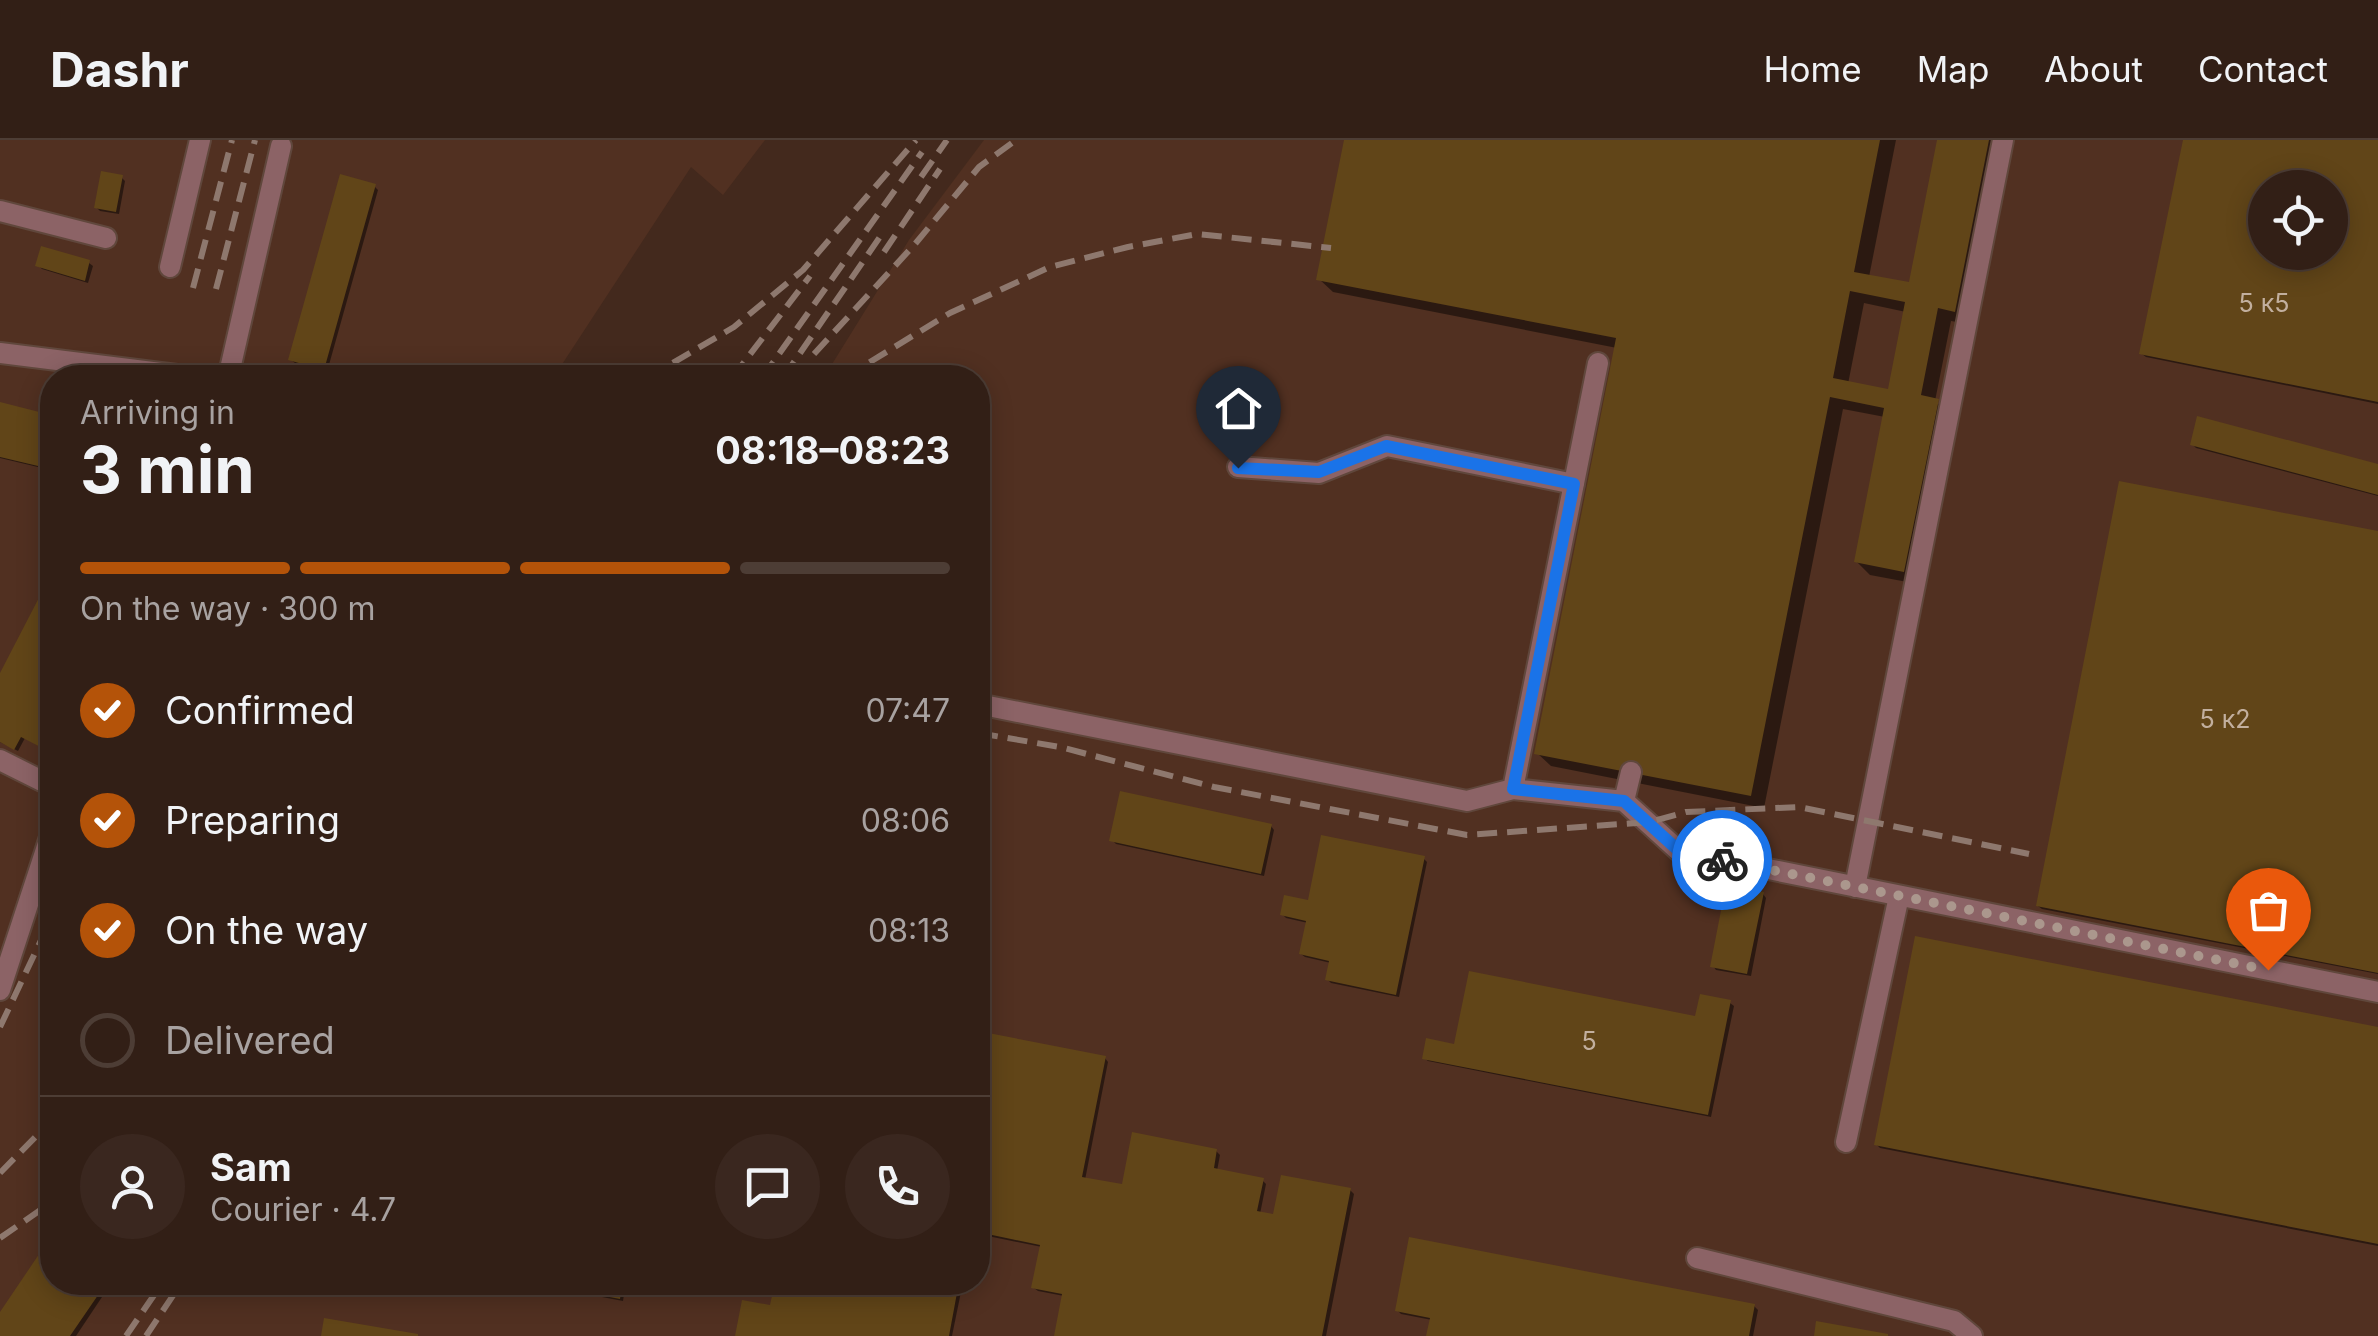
<!DOCTYPE html>
<html lang="en">
<head>
<meta charset="utf-8">
<style>
	:root { --surface:#321f16; --page:#3a271f; --text:#f1f3f6; --muted:#a8a2a1; --line:#4d3d35; --accent:#b45309 }
	body { margin:0; font-family:Inter,sans-serif; background:var(--page); color:var(--text); height:100vh; display:flex; flex-direction:column; font-size:38px; white-space:nowrap }
	* { box-sizing:border-box; margin:0 }
	p { font-size:32px; color:var(--muted) }
	.icon { flex:none; width:55px; height:55px; fill:none; stroke:currentColor; stroke-width:2; stroke-linecap:round; stroke-linejoin:round }
	.map { position:relative; flex:1; overflow:hidden }
	.sheet { position:absolute; left:40px; top:225px; width:950px; height:930px; display:flex; flex-direction:column; background:var(--surface); border-radius:40px; box-shadow:0 5px 25px #0003,0 0 0 2px var(--line) }
	.sheet>* { flex:none }
	.tools { position:absolute; left:2248px; top:30px; display:grid; gap:20px }
	.tools a { display:grid; place-items:center; width:100px; height:100px; border-radius:50%; background:var(--surface); box-shadow:0 5px 25px #0003,0 0 0 2px var(--line); font-size:50px }
	.pin { position:absolute; display:grid; place-items:center; width:85px; height:85px; color:#fff; margin:-102px -42px; border-radius:50% 50% 50% 0; rotate:-45deg; box-shadow:0 0 10px #0007 }
	.pin .icon { rotate:45deg }
	.courier { position:absolute; display:grid; place-items:center; width:100px; height:100px; margin:-50px; border:8px solid #1a73e8; border-radius:50%; background:#fff; color:#222; box-shadow:0 2px 12px #0007 }
	.headline em { font-style:normal; font-weight:700 }
	.headline div { display:flex; flex-direction:column-reverse }
	.headline { display:flex; align-items:center; justify-content:space-between; height:170px; padding:0 40px }
	h1 { font-size:65px; font-weight:700; line-height:75px }
	.bar { display:grid; grid-template-columns:repeat(4,1fr); gap:15px 10px; align-content:center; height:120px; padding:0 40px }
	.bar i { height:12px; border-radius:8px; background:var(--line) }
	.bar .current { background:var(--accent) }
	.bar p { grid-column:span 4 }
	.line { display:flex; align-items:center; gap:25px; padding:0 40px; border-top:2px solid var(--line) }
	.line div { flex:1 }
	.round { display:grid; place-items:center; flex:none; width:105px; height:105px; border-radius:52px; background:var(--page) }
	ol { padding:0 40px; list-style:none }
	li { display:flex; align-items:center; gap:30px; height:110px }
	li p { margin-inline-start:auto }
	li .icon { padding:10px; border-radius:50%; background:var(--accent); color:#fff; stroke-width:4 }
	li:last-child { color:var(--muted) }
	li i { width:55px; height:55px; border:5px solid var(--line); border-radius:50% }
	header { display:flex; align-items:center; gap:60px; box-sizing:border-box; height:140px; padding:0 50px; background:var(--surface); border-bottom:2px solid var(--line) }
	header strong { font-size:48px }
	nav { display:flex; gap:55px; margin-inline-start:auto; font-size:35px }
	.map>svg:first-child { display:block }
	.built { fill:#513021; fill-rule:evenodd }
	.shadow { fill:#0007; fill-rule:evenodd }
	.building { fill:#614518; fill-rule:evenodd }
	.lines { fill:none; stroke-linecap:round; stroke-linejoin:round }
	.minor-casing { stroke:#60473c; stroke-width:24 }
	.minor { stroke:#8c6366; stroke-width:20 }
	.rail { stroke:#8e786e; stroke-width:6; stroke-dasharray:20 10; stroke-linecap:butt }
	.done { stroke:#ab978d; stroke-width:10; stroke-dasharray:0 18 }
	.route { stroke:#1a73e8; stroke-width:12 }
	.labels { text-anchor:middle; stroke-width:9; stroke-linejoin:round; paint-order:stroke }
	.number-label { font-size:25px; fill:#c2af9e }
</style>
</head>
<body>
<header>
<strong>Dashr</strong>
<nav><a>Home</a><a>Map</a><a>About</a><a>Contact</a></nav>
</header>
<div class="map">
<svg width="2378" height="1196" viewBox="0 0 2378 1196">
	<rect width="100%" height="100%" fill="#43291d"/>
	<path class="built" d="M 0,0 L 765,0 L 723,55 L 691,27 L 557,232 L 537,238 L 52,238 L 52,1142 L 978,1142 L 978,238 L 824,237 L 909,100 L 984,0 L 2378,0 L 2378,1196 L 0,1196 ZM 2265,48 L 2330,48 L 2330,112 L 2265,112 Z"/>
	<path class="shadow" d="M 1347,0 L 1896,0 L 1869,137 L 1911,145 L 1939,0 L 2004,0 L 1968,184 L 1951,181 L 1935,261 L 1951,275 L 1918,444 L 1870,435 L 1856,421 L 1885,277 L 1843,269 L 1764,668 L 1551,626 L 1537,613 L 1617,208 L 1333,152 L 1319,139 ZM 1864,163 L 1906,172 L 1890,252 L 1848,244 Z
		M 2186,0 L 2378,0 L 2378,264 L 2146,217 L 2142,214 ZM 2265,48 L 2330,48 L 2330,112 L 2265,112 Z
		M 122,38 L 125,41 L 119,74 L 100,71 L 96,67 Z
		M 375,47 L 378,50 L 327,232 L 295,223 L 291,220 Z
		M 89,123 L 93,126 L 88,143 L 42,129 L 38,125 Z
		M 0,265 L 50,277 L 52,280 L 42,328 L 0,318 Z
		M 2192,304 L 2378,327 L 2378,356 L 2196,308 Z
		M 2378,394 L 2378,834 L 2042,769 L 2038,766 Z
		M 45,451 L 52,455 L 52,613 L 25,598 L 18,611 L 0,602 L 0,538 Z
		M 1271,686 L 1274,690 L 1264,736 L 1116,704 L 1112,700 Z
		M 1423,718 L 1427,722 L 1399,857 L 1331,843 L 1327,839 L 1331,823 L 1305,817 L 1301,814 L 1308,783 L 1286,778 L 1282,774 Z
		M 1763,754 L 1766,758 L 1751,836 L 1716,830 L 1713,826 Z
		M 1730,863 L 1734,866 L 1711,977 L 1428,921 L 1424,918 L 1697,878 Z
		M 2378,889 L 2378,1106 L 1880,1008 L 1876,1004 Z
		M 978,893 L 1105,918 L 1108,922 L 1085,1040 L 1123,1047 L 1216,1011 L 1220,1015 L 1217,1031 L 1262,1040 L 1266,1044 L 1260,1074 L 1275,1077 L 1350,1050 L 1354,1054 L 1326,1196 L 1056,1196 L 1064,1156 L 1038,1151 L 1034,1148 L 1042,1107 L 978,1094 Z
		M 52,1100 L 52,1142 L 112,1142 L 76,1196 L 0,1196 L 0,1177 Z
		M 523,1142 L 626,1142 L 623,1161 Z
		M 777,1142 L 963,1142 L 952,1196 L 737,1196 L 772,1168 Z
		M 1754,1166 L 1758,1170 L 1753,1196 L 1429,1196 L 1432,1180 L 1401,1174 L 1397,1170 Z"/>
	<path class="building" d="M 1344,0 L 1880,0 L 1854,132 L 1909,142 L 1937,0 L 1989,0 L 1955,172 L 1938,168 L 1921,255 L 1939,259 L 1904,432 L 1854,422 L 1884,268 L 1830,257 L 1751,656 L 1534,614 L 1616,198 L 1316,140 ZM 1850,151 L 1905,162 L 1888,249 L 1833,238 Z
		M 2183,0 L 2378,0 L 2378,262 L 2139,214 ZM 2265,48 L 2330,48 L 2330,112 L 2265,112 Z
		M 101,31 L 123,35 L 116,72 L 94,68 Z
		M 340,34 L 376,44 L 324,230 L 288,220 Z
		M 41,106 L 90,120 L 85,141 L 35,126 Z
		M 0,262 L 51,275 L 38,326 L 0,317 Z
		M 2197,276 L 2378,324 L 2378,355 L 2190,305 Z
		M 2119,341 L 2378,391 L 2378,833 L 2036,766 Z
		M 44,448 L 52,452 L 52,613 L 21,597 L 14,610 L 0,602 L 0,533 Z
		M 1120,651 L 1272,684 L 1261,734 L 1109,701 Z
		M 1321,695 L 1425,716 L 1396,855 L 1325,840 L 1329,821 L 1299,814 L 1306,781 L 1280,775 L 1284,755 L 1308,760 Z
		M 1726,745 L 1764,752 L 1747,834 L 1710,827 Z
		M 1915,796 L 2378,887 L 2378,1104 L 1874,1005 Z
		M 1469,831 L 1695,876 L 1700,854 L 1731,860 L 1708,975 L 1422,919 L 1426,898 L 1454,904 Z
		M 978,891 L 1106,916 L 1082,1037 L 1122,1044 L 1132,992 L 1217,1009 L 1214,1028 L 1264,1038 L 1257,1071 L 1273,1074 L 1281,1035 L 1351,1048 L 1322,1196 L 1054,1196 L 1062,1154 L 1031,1148 L 1040,1105 L 978,1092 Z
		M 52,1095 L 52,1142 L 107,1142 L 70,1196 L 0,1196 L 0,1172 Z
		M 1409,1097 L 1755,1164 L 1749,1196 L 1426,1196 L 1430,1178 L 1395,1171 Z
		M 542,1142 L 623,1142 L 620,1159 L 542,1144 Z
		M 775,1142 L 959,1142 L 949,1196 L 735,1196 L 742,1160 L 770,1165 Z
		M 324,1178 L 418,1194 L 418,1196 L 321,1196 Z
		M 1816,1181 L 1888,1194 L 1888,1196 L 1814,1196 Z"/>
	<g class="lines">
		<defs>
			<path id="minor" d="M 0,71 L 106,98
				M 170,127 L 200,0
				M 0,213 L 201,238
				M 1598,223 L 1513,649 L 1624,661 L 1679,711 L 2378,852
				M 228,238 L 281,6
				M 1238,327 L 1319,333 L 1387,306 L 1574,344
				M 978,564 L 1467,661 L 1513,649
				M 0,620 L 52,646
				M 1624,661 L 1631,632
				M 1855,747 L 2003,0
				M 0,850 L 52,691
				M 1846,1002 L 1899,756
				M 1697,1118 L 1954,1181 L 1972,1196"/>
		</defs>
		<use href="#minor" class="minor-casing"/>
		<use href="#minor" class="minor"/>
		<path class="rail" d="M 921,37 L 947,0
			M 884,112 L 940,29
			M 193,148 L 232,0
			M 216,149 L 255,0
			M 814,214 L 915,104 L 979,27 L 1016,0
			M 647,238 L 734,187 L 803,130 L 916,0
			M 732,238 L 810,136
			M 762,238 L 922,12
			M 783,238 L 884,91
			M 844,238 L 950,173 L 1050,127 L 1128,107 L 1197,94 L 1331,108
			M 978,593 L 1060,607 L 1214,647 L 1467,695 L 1650,682 L 1686,672 L 1799,667 L 2029,714
			M 0,887 L 52,777
			M 0,1033 L 52,980
			M 0,1098 L 52,1062
			M 126,1196 L 163,1142
			M 146,1196 L 182,1142"/>
	</g>
	<g class="lines">
		<path class="done" d="M 1722,720 L 2268,830"/>
		<path class="route" d="M 1238,328 L 1319,332 L 1386,306 L 1574,344 L 1513,649 L 1624,661 L 1679,711 L 1722,720"/>
	</g>
	<g class="labels">
		<g class="number-label">
			<text x="2264" y="172">5 к5</text>
			<text x="2225" y="588">5 к2</text>
			<text x="1589" y="910">5</text>
		</g>
	</g>
</svg>
<div class="tools">
<a><svg class="icon" aria-label="locate" viewBox="0 0 24 24"><circle cx="12" cy="12" r="6"/><path d="M12 2v4M12 18v4M2 12h4M18 12h4"/></svg></a>
</div>
<div class="pin" style="left:2268px;top:830px;background:#ea580c"><svg class="icon" aria-label="bag" viewBox="0 0 24 24"><path d="M5 8h14l-1 12H6zM9 8a3 3 0 0 1 6 0"/></svg></div>
<div class="pin" style="left:1238px;top:328px;background:#1f2937"><svg class="icon" aria-label="home" viewBox="0 0 24 24"><path d="M3 11l9-7 9 7M6 9v11h12V9"/></svg></div>
<div class="courier" style="left:1722px;top:720px"><svg class="icon" aria-label="bike" viewBox="0 0 24 24"><circle cx="6" cy="16" r="4"/><circle cx="18" cy="16" r="4"/><path d="M6 16l4-8h5l3 8M10 8l3 8H6M13 5h3"/></svg></div>
<section class="sheet">
<div class="headline"><div><h1>3 min</h1><p>Arriving in</p></div><em>08:18–08:23</em></div>
<div class="bar"><i class="current"></i><i class="current"></i><i class="current"></i><i></i><p>On the way · 300 m</p></div>
<ol>
<li><svg class="icon" aria-label="check" viewBox="0 0 24 24"><path d="M5 12l5 5 9-10"/></svg>Confirmed<p>07:47</p></li>
<li><svg class="icon" aria-label="check" viewBox="0 0 24 24"><path d="M5 12l5 5 9-10"/></svg>Preparing<p>08:06</p></li>
<li><svg class="icon" aria-label="check" viewBox="0 0 24 24"><path d="M5 12l5 5 9-10"/></svg>On the way<p>08:13</p></li>
<li><i></i>Delivered</li>
</ol>
<div class="line" style="height:180px"><a class="round"><svg class="icon" aria-label="person" viewBox="0 0 24 24"><circle cx="12" cy="8" r="4"/><path d="M4 21q1-7 8-7t8 7"/></svg></a><div><b>Sam</b><p>Courier · 4.7</p></div><a class="round"><svg class="icon" aria-label="chat" viewBox="0 0 24 24"><path d="M4 5h16v11H9l-5 4z"/></svg></a><a class="round"><svg class="icon" aria-label="phone" viewBox="0 0 24 24"><path d="M5 4h4l2 5-3 2q2 4 5 5l2-3 5 2v4C11 20 4 13 5 4z"/></svg></a></div>
</section>
</div>
</body>
</html>
